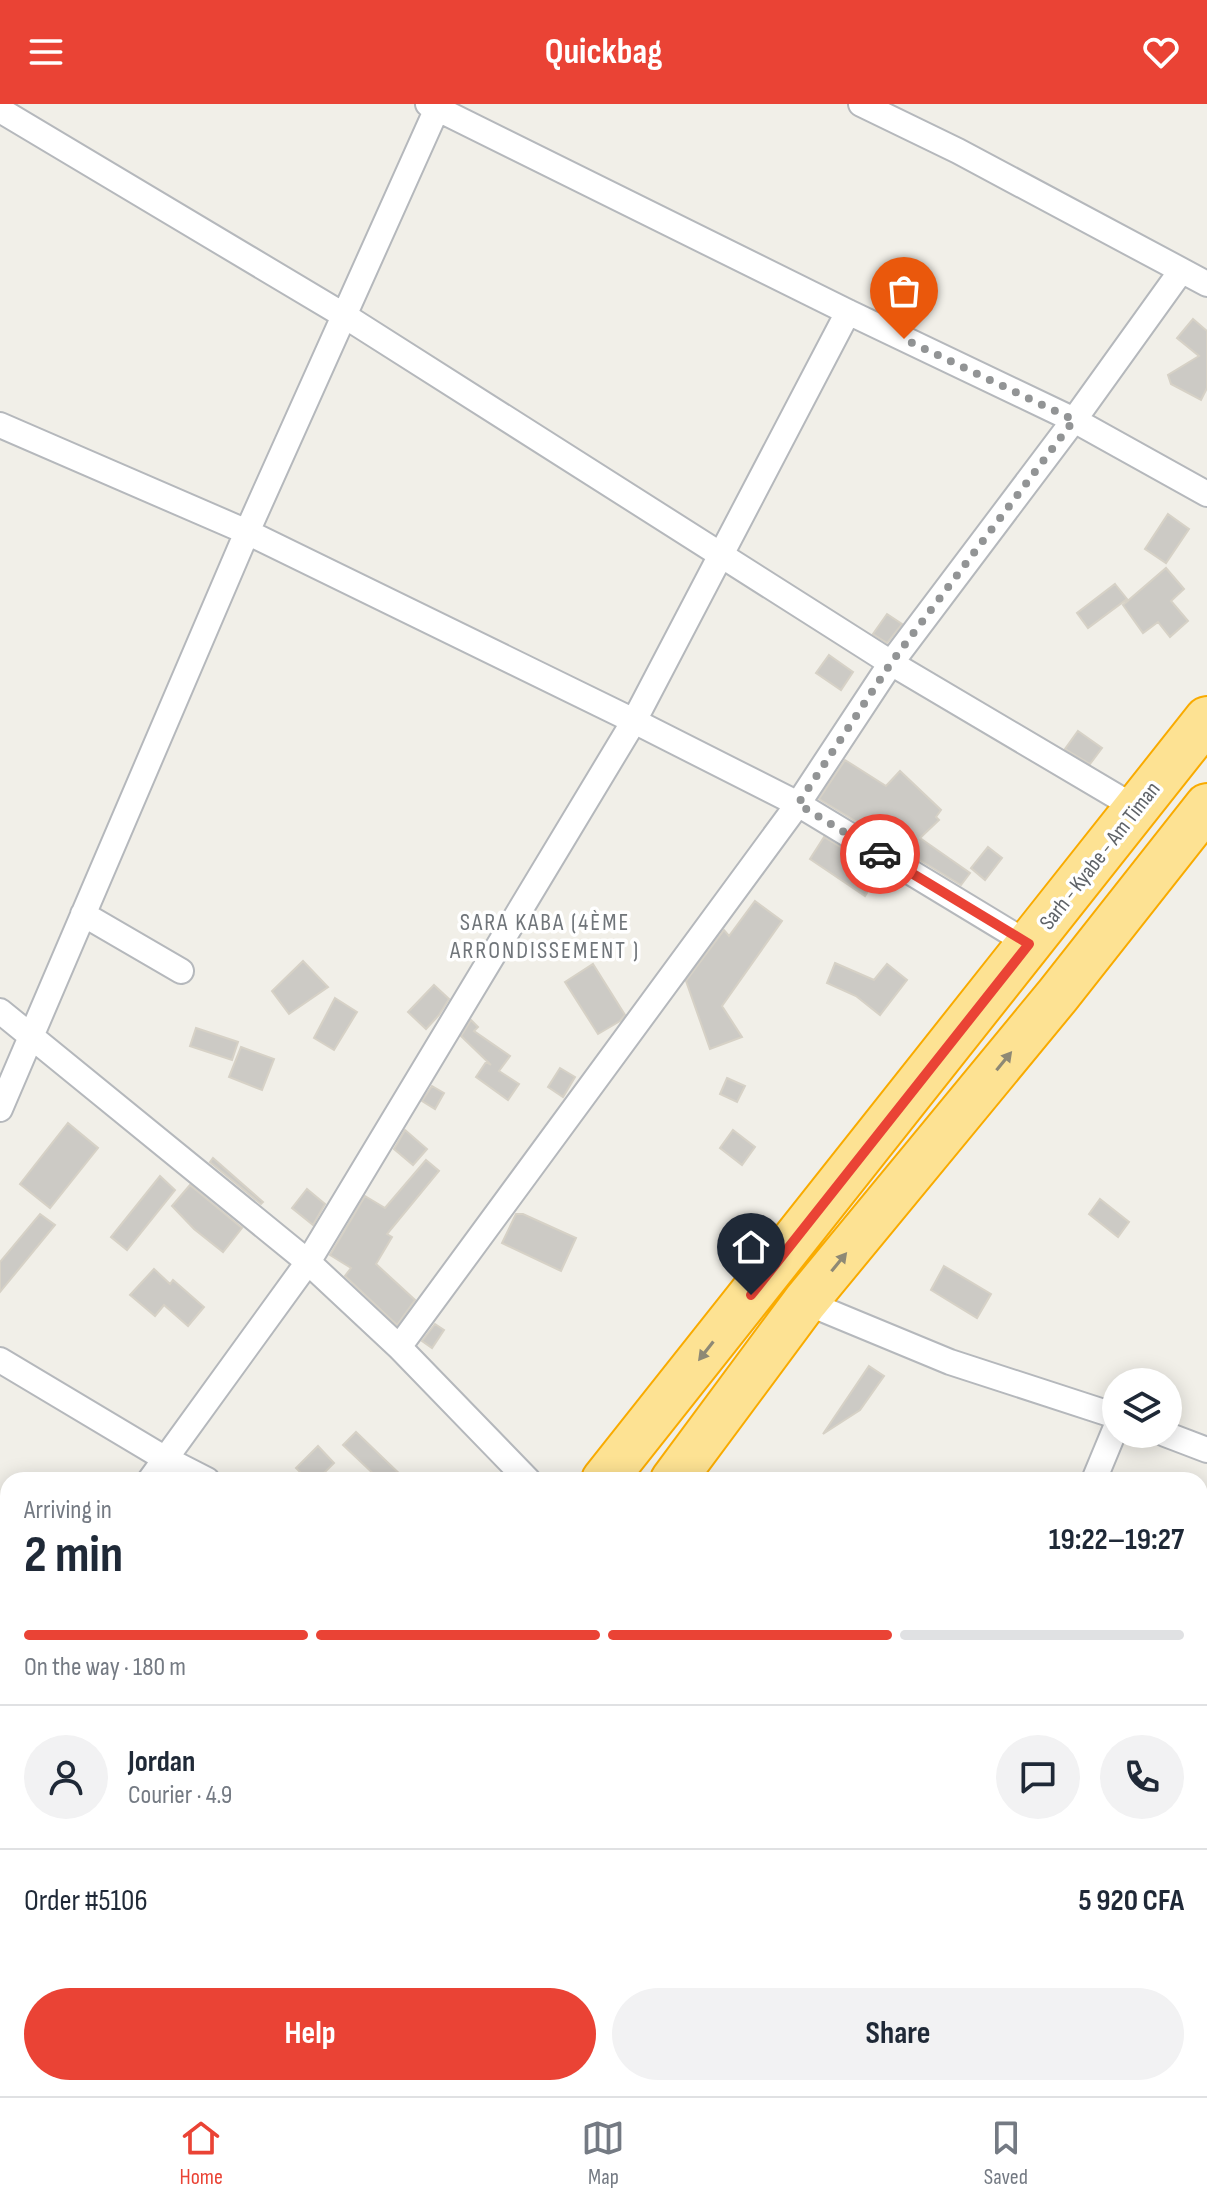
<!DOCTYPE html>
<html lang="en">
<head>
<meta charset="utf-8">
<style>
	:root { --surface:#fff; --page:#f2f2f3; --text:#1f2937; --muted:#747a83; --line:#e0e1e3; --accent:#ea4335 }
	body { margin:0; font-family:"Sofia Sans Condensed",sans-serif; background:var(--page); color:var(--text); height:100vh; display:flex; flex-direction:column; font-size:30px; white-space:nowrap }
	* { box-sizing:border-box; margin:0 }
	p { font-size:26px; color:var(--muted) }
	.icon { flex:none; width:44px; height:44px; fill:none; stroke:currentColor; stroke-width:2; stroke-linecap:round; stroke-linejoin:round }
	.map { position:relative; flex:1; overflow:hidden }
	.side { position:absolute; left:0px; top:1368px; width:1208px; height:624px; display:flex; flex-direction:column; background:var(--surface); border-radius:24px 24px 0 0; box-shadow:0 4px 20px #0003 }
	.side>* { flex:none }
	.tools { position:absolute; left:1102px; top:1264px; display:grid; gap:16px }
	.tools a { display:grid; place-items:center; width:80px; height:80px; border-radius:50%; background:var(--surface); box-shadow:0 4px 20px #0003; font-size:40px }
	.pin { position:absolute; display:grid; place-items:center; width:68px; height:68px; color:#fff; margin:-82px -34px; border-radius:50% 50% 50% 0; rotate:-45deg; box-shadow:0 0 8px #0007 }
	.pin .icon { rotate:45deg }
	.courier { position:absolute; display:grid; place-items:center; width:80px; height:80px; margin:-40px; border:6px solid #ea4335; border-radius:50%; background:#fff; color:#222; box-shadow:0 2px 10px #0007 }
	.headline em { font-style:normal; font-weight:700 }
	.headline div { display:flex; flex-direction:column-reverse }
	.headline { display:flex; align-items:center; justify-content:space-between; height:136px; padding:0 24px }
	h1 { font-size:52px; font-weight:700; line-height:60px }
	.bar { display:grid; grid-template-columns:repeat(4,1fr); gap:12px 8px; align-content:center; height:96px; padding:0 24px }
	.bar i { height:10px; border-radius:6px; background:var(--line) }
	.bar .current { background:var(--accent) }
	.bar p { grid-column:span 4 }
	.line { display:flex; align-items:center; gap:20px; padding:0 24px; border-top:2px solid var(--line) }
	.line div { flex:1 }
	.round { display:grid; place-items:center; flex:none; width:84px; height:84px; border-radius:42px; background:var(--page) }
	.action { display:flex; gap:16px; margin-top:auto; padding:16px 24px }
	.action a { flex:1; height:92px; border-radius:48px; background:var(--accent); color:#fff; font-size:32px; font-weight:700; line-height:92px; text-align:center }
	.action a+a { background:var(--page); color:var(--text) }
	header { display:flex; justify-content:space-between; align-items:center; height:104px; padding:0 24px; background:var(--accent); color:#fff; font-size:36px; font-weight:700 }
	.menu { display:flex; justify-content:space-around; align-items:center; height:112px; border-top:2px solid var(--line); background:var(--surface); font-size:22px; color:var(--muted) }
	.menu a { display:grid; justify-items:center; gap:4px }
	.menu .current { color:var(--accent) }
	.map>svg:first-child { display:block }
	.building { fill:#cccac5; stroke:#d6d1c6; stroke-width:2 }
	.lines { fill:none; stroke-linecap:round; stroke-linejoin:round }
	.street-casing { stroke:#b5b8bc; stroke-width:28 }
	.highway-casing { stroke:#f9ab00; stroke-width:48 }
	.street { stroke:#fff; stroke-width:24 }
	.highway { stroke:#fde293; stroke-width:44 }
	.oneway { fill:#8e8975 }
	.done { stroke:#929495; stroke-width:8; stroke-dasharray:0 14.4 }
	.route { stroke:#ea4335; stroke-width:10 }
	.labels { text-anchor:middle; stroke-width:7; stroke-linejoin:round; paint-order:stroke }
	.street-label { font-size:22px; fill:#5f6368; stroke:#fff }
	.neighbourhood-label { font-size:24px; letter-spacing:2px; fill:#70757a; stroke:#fff }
</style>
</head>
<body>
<header><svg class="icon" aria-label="menu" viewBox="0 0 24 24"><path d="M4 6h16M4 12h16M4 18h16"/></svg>Quickbag<svg class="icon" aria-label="heart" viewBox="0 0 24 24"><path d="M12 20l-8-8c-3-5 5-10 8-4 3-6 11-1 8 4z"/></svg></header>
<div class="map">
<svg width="1207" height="1992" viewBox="0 0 1207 1992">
	<rect width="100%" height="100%" fill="#f1efe8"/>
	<path class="building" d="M 1193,215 L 1207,227 L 1207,284 L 1201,296 L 1171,280 L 1168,271 L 1199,252 L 1177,234 Z
		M 1168,410 L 1189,425 L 1166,459 L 1145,445 Z
		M 1166,464 L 1184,485 L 1171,497 L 1188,517 L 1170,533 L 1158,518 L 1143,529 L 1123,501 Z
		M 1115,480 L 1127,495 L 1088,524 L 1077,509 Z
		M 887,510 L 902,520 L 887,539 L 873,530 Z
		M 829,551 L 853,568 L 841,586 L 816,569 Z
		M 1078,627 L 1102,644 L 1090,660 L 1065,645 Z
		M 845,656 L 886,682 L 900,667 L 941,706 L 936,713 L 939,716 L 920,734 L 970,769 L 961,781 L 819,695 Z
		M 824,733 L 880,767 L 865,792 L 810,755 Z
		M 988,743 L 1002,754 L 985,776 L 971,764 Z
		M 755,797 L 782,817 L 722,902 L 742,933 L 710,945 L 686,877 L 724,826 L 729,832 Z
		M 303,857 L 328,883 L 289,910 L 272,887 Z
		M 835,859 L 874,876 L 887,860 L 907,876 L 880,911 L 856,892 L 827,879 Z
		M 593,860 L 625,911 L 620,917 L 598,930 L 565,878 Z
		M 434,881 L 449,895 L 439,911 L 426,925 L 408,908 Z
		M 335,894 L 357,908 L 334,946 L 314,934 Z
		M 471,916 L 478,923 L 474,927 L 510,952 L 499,967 L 519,980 L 508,996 L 476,973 L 486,958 L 491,961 L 461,932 Z
		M 196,924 L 238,938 L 232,956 L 190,942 Z
		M 241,943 L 274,955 L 262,986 L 229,973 Z
		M 560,964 L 575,973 L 563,993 L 548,983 Z
		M 727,974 L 745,982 L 737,998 L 720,990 Z
		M 432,982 L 444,989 L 435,1005 L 422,997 Z
		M 68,1019 L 98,1044 L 50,1104 L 20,1080 Z
		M 405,1026 L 427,1045 L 413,1061 L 394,1045 Z
		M 733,1026 L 755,1043 L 742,1061 L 720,1044 Z
		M 213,1054 L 263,1098 L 261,1100 L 210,1058 Z
		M 426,1056 L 439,1067 L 387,1130 L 392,1133 L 376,1160 L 415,1196 L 397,1221 L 345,1172 L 351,1164 L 330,1151 L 365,1092 L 385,1104 Z
		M 160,1072 L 175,1086 L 127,1146 L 111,1133 Z
		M 190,1081 L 242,1124 L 223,1148 L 194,1125 L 172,1102 Z
		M 307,1085 L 325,1100 L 313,1121 L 292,1104 Z
		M 1100,1095 L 1129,1118 L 1118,1133 L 1089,1110 Z
		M 40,1110 L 55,1121 L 0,1188 L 0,1158 Z
		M 516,1110 L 523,1110 L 576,1134 L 561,1167 L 502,1139 Z
		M 944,1162 L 991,1190 L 977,1214 L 931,1186 Z
		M 154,1165 L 170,1180 L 173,1176 L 204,1203 L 188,1222 L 164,1201 L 155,1212 L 130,1191 Z
		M 435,1220 L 444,1226 L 432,1244 L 422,1237 Z
		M 869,1262 L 884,1272 L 860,1306 L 823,1330 Z
		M 356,1328 L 406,1376 L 380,1376 L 343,1341 Z
		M 318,1342 L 334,1359 L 317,1376 L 308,1376 L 296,1364 Z"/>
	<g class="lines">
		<defs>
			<path id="street" d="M 428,0 L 848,208 L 1074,316 L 1207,390
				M 861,0 L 958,47 L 1207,180
				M 0,6 L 345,212 L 891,559 L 1136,704
				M 0,321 L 247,428 L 634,617 L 798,700 L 1029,840
				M 83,810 L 181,867
				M 0,907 L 308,1158 L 399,1243 L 528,1376
				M 0,1005 L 247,428 L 439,0
				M 805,1198 L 950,1258 L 1116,1312
				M 399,1243 L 798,700 L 891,559 L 1074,316 L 1181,167
				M 0,1256 L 164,1354 L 207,1376
				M 1165,1330 L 1207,1346
				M 150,1376 L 308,1158 L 634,617 L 848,208
				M 1094,1376 L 1116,1323
				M 0,1540 L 8,1545
				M 0,1614 L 8,1599
				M 1200,1635 L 1207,1638
				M 0,1780 L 8,1786
				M 1200,1912 L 1207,1915
				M 801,1984 L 818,1992"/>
			<path id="highway" d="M 604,1376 L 1207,615
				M 673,1376 L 805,1198 L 1058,891 L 1207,702
				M 117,1992 L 123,1984
				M 182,1992 L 188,1984"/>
		</defs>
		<use href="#street" class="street-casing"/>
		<use href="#highway" class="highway-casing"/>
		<use href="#street" class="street"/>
		<use href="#highway" class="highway"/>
	</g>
	<defs><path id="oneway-solid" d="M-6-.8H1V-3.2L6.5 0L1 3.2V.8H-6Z" transform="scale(2)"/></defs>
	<g class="oneway">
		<use href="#oneway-solid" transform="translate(1004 957) rotate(-51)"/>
		<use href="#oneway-solid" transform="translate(839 1158) rotate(-51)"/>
		<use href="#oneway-solid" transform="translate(706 1247) rotate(128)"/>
	</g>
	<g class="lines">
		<path class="done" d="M 880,750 L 798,700 L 891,559 L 1074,316 L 904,235"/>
		<path class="route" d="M 751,1191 L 1029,840 L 880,750"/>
	</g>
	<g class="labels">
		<g class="street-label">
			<text transform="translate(1099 751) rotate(-52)" y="8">Sarh - Kyabe - Am Timan</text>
		</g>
		<g class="neighbourhood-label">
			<text x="545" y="826">SARA KABA (4ÈME<tspan x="545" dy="28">ARRONDISSEMENT )</tspan></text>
		</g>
	</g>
</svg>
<div class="tools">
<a><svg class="icon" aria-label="layers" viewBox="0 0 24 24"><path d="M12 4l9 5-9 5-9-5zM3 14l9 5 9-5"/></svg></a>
</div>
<div class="pin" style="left:904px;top:235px;background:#ea580c"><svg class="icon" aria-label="bag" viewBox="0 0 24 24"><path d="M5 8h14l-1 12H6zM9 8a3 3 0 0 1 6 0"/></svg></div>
<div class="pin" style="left:751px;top:1191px;background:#1f2937"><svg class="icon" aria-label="home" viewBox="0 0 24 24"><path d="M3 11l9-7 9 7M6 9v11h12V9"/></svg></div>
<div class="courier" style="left:880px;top:750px"><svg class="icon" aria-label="car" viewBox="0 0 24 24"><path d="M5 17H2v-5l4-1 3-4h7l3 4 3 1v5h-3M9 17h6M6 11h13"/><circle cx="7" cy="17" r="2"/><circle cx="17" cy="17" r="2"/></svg></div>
<section class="side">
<div class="headline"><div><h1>2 min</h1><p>Arriving in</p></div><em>19:22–19:27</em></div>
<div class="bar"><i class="current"></i><i class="current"></i><i class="current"></i><i></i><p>On the way · 180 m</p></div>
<div class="line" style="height:144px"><a class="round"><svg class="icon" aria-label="person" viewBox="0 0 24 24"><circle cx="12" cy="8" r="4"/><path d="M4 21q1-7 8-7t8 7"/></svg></a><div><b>Jordan</b><p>Courier · 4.9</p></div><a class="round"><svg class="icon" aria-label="chat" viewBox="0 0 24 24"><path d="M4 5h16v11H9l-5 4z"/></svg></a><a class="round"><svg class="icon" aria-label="phone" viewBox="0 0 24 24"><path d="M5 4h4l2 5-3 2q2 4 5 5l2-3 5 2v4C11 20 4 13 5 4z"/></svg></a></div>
<div class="line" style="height:104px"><div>Order #5106</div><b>5 920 CFA</b></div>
<div class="action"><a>Help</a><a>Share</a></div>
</section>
</div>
<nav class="menu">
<a class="current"><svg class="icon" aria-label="home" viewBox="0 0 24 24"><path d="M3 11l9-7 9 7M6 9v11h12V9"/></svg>Home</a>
<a><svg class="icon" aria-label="map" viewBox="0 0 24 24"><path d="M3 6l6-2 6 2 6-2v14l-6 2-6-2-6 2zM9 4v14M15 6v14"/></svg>Map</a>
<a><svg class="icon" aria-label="saved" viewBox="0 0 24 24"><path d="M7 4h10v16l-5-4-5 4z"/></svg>Saved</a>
</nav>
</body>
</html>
